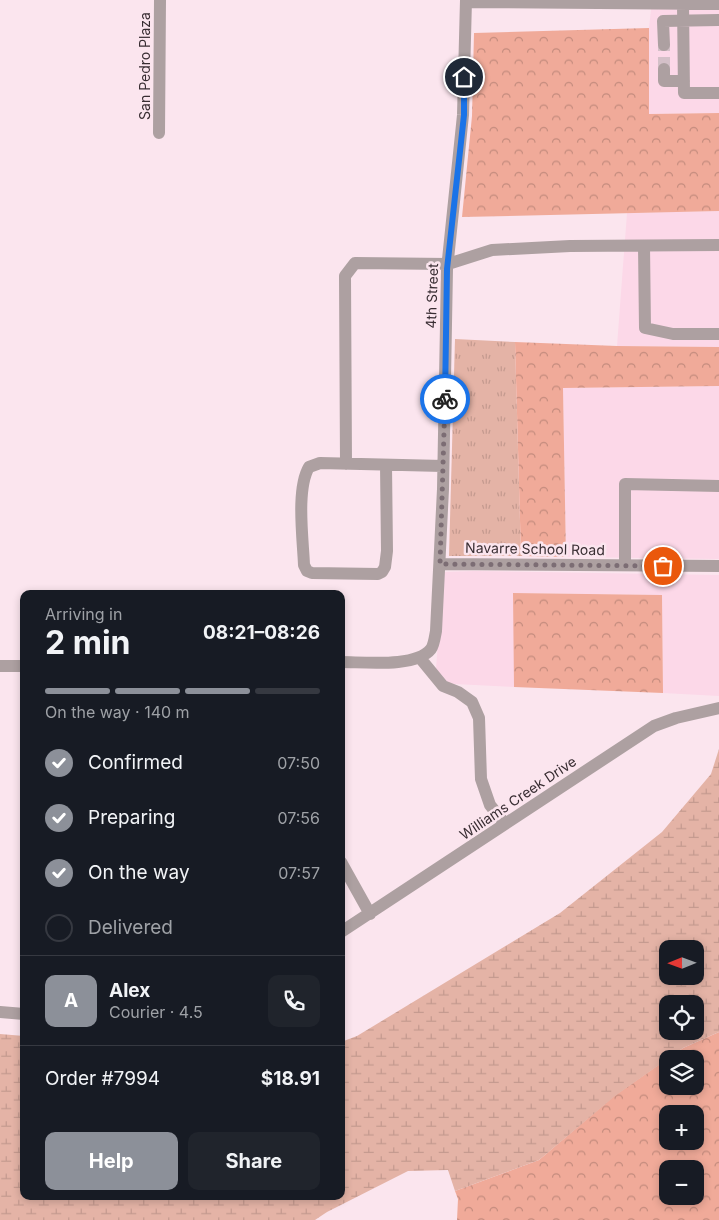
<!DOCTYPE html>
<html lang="en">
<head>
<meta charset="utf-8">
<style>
	:root { --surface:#171b24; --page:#20242c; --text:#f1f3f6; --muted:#9ea1a6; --line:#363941; --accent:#8c9099 }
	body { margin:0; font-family:Inter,sans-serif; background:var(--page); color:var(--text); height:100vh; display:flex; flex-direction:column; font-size:19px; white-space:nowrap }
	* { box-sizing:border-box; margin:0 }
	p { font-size:16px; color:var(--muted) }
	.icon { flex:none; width:28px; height:28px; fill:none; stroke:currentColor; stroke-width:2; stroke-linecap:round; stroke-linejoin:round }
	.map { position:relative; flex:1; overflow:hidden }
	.sheet { position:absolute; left:20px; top:590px; width:325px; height:610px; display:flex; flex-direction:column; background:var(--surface); border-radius:10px; box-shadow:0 2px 8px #0003 }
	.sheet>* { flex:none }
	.needle { width:32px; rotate:269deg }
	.fabs { position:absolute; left:659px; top:940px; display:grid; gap:10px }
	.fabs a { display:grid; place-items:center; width:45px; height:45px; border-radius:10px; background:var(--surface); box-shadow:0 2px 8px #0003; font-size:25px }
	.pin { position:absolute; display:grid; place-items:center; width:42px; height:42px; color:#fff; margin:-21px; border:2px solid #fff; border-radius:50%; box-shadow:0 1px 5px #0007 }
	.courier { position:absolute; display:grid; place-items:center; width:50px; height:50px; margin:-25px; border:4px solid #1a73e8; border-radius:50%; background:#fff; color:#222; box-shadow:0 1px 6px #0007 }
	.overview em { font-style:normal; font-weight:700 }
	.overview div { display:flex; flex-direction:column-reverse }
	.overview { display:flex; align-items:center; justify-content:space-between; height:85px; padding:0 25px }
	h1 { font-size:32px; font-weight:700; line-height:38px }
	.bar { display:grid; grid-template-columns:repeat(4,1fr); gap:8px 5px; align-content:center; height:60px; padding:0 25px }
	.bar i { height:6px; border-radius:4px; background:var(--line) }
	.bar .active { background:var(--accent) }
	.bar p { grid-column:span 4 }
	.line { display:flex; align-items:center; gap:12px; padding:0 25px; border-top:1px solid var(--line) }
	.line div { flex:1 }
	.round { display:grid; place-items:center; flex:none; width:52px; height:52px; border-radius:10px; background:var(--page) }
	ol { padding:0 25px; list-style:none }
	li { display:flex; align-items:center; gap:15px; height:55px }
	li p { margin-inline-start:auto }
	li .icon { padding:5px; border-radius:50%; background:var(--accent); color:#fff; stroke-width:4 }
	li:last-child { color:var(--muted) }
	li i { width:28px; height:28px; border:2px solid var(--line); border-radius:50% }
	.button { display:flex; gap:10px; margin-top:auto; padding:10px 25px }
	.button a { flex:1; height:58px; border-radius:10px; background:var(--accent); color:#fff; font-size:20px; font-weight:700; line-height:58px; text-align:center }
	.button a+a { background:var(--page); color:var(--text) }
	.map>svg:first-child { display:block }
	.built { fill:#fcd8e8 }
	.grass { fill:url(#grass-tufts) }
	.forest { fill:url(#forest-crowns); fill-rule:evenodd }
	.wetland { fill:url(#wetland-marsh); fill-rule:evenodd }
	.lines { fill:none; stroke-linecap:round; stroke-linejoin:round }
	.minor-tunnel { stroke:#d4c0c8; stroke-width:12; stroke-dasharray:12 6; stroke-linecap:butt }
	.minor { stroke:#ada0a1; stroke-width:12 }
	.done { stroke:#7c6d74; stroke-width:5; stroke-dasharray:0 9 }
	.route { stroke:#1a73e8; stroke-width:6 }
	.labels { text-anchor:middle; stroke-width:5; stroke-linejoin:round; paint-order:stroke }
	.street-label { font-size:14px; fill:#382d32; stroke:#fbe5ee }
</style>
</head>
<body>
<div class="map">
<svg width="719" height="1220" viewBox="0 0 719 1220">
	<defs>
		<pattern id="grass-tufts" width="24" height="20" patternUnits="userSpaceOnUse" patternTransform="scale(1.25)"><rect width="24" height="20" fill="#e4b3a6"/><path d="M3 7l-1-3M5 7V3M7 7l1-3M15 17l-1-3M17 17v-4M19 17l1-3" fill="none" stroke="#c49a8f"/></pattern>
		<pattern id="forest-crowns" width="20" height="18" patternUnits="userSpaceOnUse" patternTransform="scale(1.25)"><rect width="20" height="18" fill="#f0aa99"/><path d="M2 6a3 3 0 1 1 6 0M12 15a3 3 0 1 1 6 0" fill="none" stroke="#c38b7d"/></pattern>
		<pattern id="wetland-marsh" width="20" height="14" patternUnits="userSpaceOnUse" patternTransform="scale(1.25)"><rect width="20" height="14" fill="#e4b3a6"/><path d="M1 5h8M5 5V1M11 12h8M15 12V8" fill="none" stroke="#c49a8f"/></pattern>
	</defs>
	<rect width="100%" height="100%" fill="#fbe5ee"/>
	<path class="built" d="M 652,0 L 719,0 L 719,113 L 649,114 L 649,28 Z
		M 719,211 L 719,347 L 617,346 L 627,213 Z
		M 719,386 L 719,559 L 566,557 L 563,388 Z
		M 475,571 L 719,575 L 719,696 L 663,693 L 662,595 L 514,593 L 514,687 L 435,683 L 443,572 Z"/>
	<path class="grass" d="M 455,339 L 515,342 L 521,556 L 449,556 Z"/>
	<path class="forest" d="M 649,28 L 649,114 L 719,113 L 719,211 L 462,217 L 472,116 L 474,33 Z
		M 515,342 L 617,346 L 719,347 L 719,386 L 563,388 L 566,557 L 521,556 Z
		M 513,593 L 662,595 L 663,693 L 514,687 Z
		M 719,1032 L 719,1220 L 457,1220 L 458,1199 L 455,1191 L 539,1160 L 614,1096 L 667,1059 L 668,1086 L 695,1086 L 695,1059 L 668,1059 L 683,1048 ZM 668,1114 L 695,1114 L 695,1141 L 668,1141 ZM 668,1169 L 695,1169 L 695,1196 L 668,1196 Z"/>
	<path class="wetland" d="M 719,749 L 719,1032 L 683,1048 L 615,1096 L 539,1160 L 455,1191 L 448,1170 L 408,1171 L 327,1212 L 315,1220 L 0,1220 L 0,1034 L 24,1036 L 24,1196 L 341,1196 L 341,1042 L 357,1036 L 560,913 L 662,832 L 711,774 ZM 668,949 L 695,949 L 695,976 L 668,976 ZM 668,1004 L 695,1004 L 695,1031 L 668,1031 Z"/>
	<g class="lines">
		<path class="minor-tunnel" d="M 664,69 L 664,45"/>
		<path class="minor" d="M 466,2 L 719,4
			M 683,4 L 684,93 L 719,93
			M 664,45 L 663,21 L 719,20
			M 664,69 L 664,81 L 684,81
			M 159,133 L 160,0
			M 644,246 L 645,328 L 673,334 L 719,334
			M 346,464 L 345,276 L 355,263 L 448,264 L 492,250 L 570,246 L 719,245
			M 386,465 L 387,551 L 385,567 L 382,572 L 378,574 L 312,573 L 307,571 L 304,565 C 303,539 296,489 309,467 L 320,463 L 443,466
			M 440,564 L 719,566
			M 625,565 L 625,484 L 719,486
			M 420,658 L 443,686 L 458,692 L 472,702 L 479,718 L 481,779 L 490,805 L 505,824
			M 341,662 C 364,662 416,668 431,649 C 434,645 435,636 436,631 L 443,489 L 447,269 L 463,115 L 466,0
			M 0,666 L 24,666
			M 341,862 L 370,914
			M 341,932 L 654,726 L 676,718 L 719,708
			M 0,1012 L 24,1014"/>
	</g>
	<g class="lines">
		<path class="done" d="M 445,399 L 440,564 L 663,566"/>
		<path class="route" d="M 445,399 L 447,269 L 464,115 L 464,77"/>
	</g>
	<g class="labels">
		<g class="street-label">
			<text transform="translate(145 66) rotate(-90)" y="5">San Pedro Plaza</text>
			<text transform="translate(432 296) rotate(-88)" y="5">4th Street</text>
			<text transform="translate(535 549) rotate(1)" y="5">Navarre School Road</text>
			<text transform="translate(518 798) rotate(-34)" y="5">Williams Creek Drive</text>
		</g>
	</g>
</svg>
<div class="fabs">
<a><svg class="needle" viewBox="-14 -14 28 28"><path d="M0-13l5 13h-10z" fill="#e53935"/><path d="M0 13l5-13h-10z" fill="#9ea1a6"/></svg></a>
<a><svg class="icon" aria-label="locate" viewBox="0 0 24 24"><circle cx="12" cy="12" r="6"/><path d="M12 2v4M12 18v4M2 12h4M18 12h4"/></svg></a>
<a><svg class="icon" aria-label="layers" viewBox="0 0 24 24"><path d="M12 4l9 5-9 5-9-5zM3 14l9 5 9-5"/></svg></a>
<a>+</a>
<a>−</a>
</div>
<div class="pin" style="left:663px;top:566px;background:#ea580c"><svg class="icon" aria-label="bag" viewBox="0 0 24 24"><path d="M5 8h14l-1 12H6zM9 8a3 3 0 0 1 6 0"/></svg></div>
<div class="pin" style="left:464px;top:77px;background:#1f2937"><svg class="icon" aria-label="home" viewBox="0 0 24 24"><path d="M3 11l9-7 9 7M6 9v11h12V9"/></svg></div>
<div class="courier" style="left:445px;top:399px"><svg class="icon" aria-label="bike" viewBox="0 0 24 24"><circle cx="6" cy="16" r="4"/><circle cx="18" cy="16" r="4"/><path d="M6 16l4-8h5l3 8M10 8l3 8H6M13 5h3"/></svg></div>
<section class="sheet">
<div class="overview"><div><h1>2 min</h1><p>Arriving in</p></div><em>08:21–08:26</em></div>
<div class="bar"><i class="active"></i><i class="active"></i><i class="active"></i><i></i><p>On the way · 140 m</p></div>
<ol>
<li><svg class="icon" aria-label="check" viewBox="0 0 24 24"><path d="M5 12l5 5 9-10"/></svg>Confirmed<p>07:50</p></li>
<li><svg class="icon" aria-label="check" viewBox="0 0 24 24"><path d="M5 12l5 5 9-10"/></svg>Preparing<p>07:56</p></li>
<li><svg class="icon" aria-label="check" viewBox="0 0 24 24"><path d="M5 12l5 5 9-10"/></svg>On the way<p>07:57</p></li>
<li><i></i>Delivered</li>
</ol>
<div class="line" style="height:90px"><b class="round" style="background:var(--accent);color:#fff">A</b><div><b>Alex</b><p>Courier · 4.5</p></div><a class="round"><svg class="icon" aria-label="phone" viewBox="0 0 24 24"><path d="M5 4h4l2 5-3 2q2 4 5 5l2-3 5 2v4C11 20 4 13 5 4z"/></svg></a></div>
<div class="line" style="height:65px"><div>Order #7994</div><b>$18.91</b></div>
<div class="button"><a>Help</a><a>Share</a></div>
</section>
</div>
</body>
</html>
